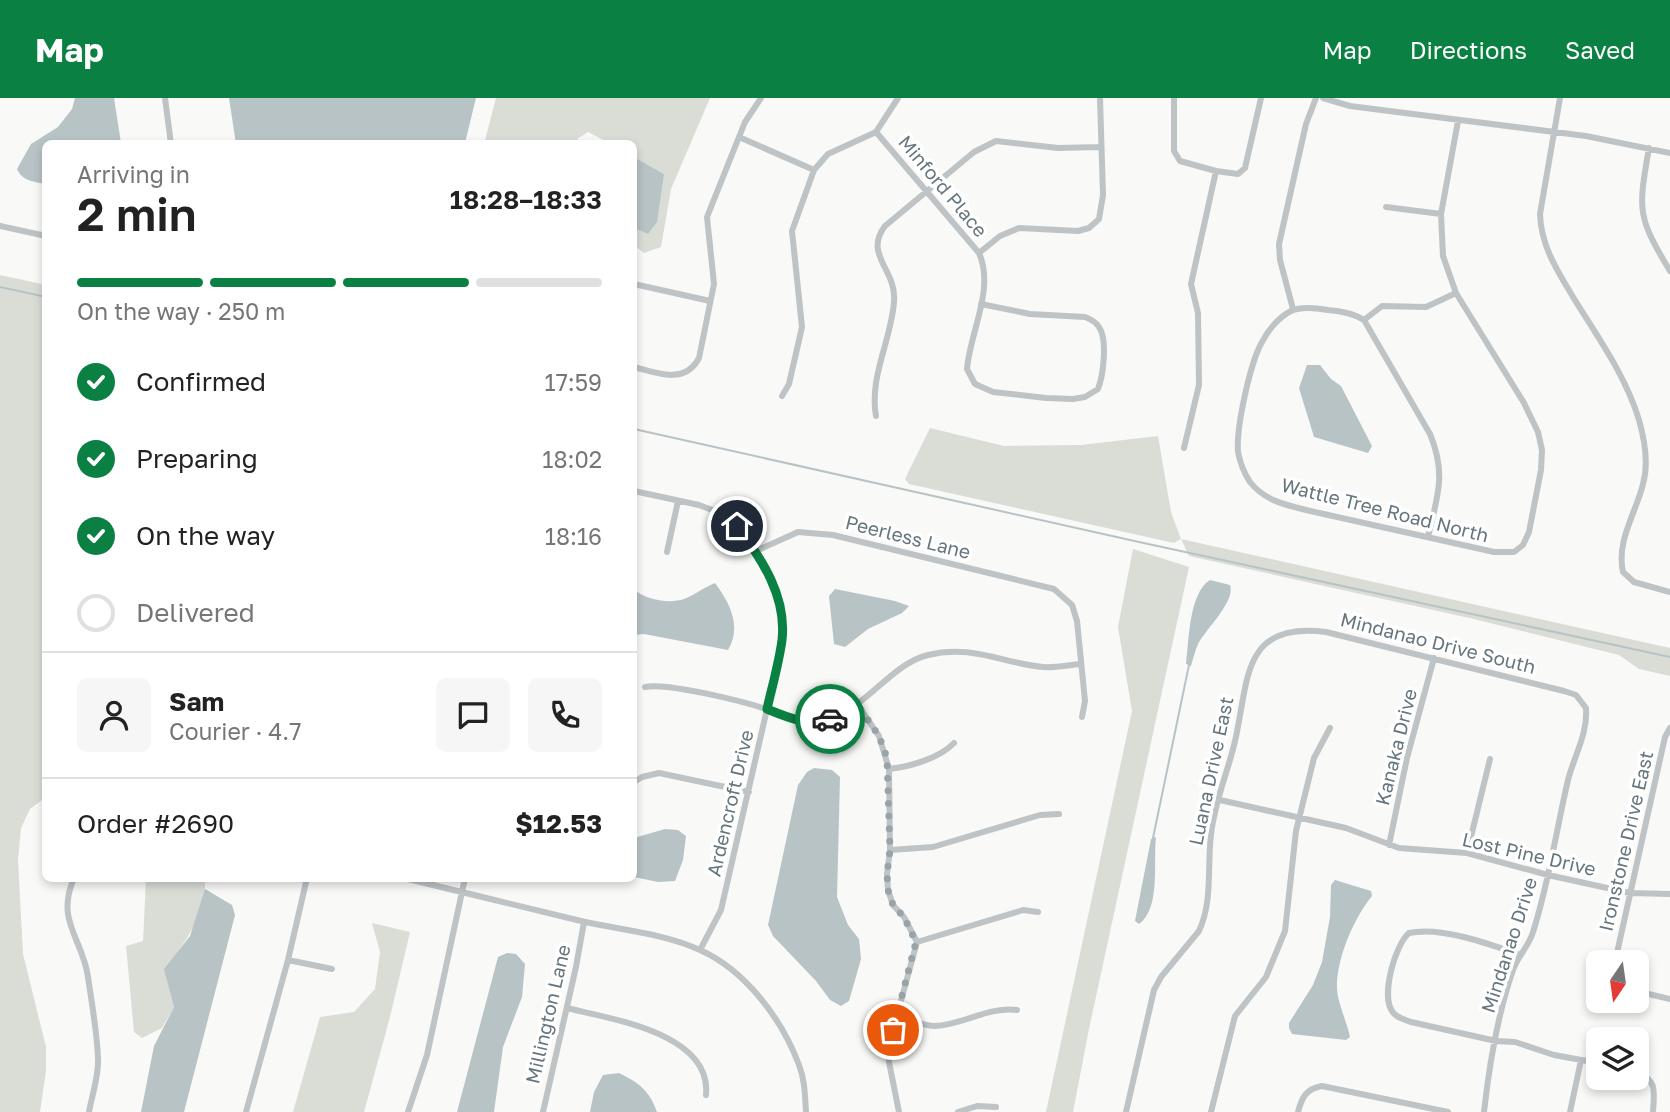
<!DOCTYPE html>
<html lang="en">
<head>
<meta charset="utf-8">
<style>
	:root { --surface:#fff; --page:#f6f6f6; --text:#222; --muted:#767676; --line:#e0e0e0; --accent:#0b8043 }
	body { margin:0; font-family:"Golos Text",sans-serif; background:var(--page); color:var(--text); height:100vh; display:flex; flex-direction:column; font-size:26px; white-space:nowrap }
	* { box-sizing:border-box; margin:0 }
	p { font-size:23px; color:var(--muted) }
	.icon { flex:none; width:38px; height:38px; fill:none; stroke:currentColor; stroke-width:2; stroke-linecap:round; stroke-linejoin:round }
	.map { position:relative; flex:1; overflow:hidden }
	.details { position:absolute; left:42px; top:42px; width:595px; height:742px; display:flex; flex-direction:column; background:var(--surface); border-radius:10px; box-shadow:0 4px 10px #0003 }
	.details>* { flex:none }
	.needle { width:46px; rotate:193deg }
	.tools { position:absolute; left:1586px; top:852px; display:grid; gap:14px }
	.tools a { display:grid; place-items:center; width:63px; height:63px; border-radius:10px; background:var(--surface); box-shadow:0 4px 10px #0003; font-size:35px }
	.pin { position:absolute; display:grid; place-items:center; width:60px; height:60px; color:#fff; margin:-30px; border:4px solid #fff; border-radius:50%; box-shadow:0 2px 7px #0007 }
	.courier { position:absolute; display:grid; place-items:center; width:70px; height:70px; margin:-35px; border:5px solid #0b8043; border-radius:50%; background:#fff; color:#222; box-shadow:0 2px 9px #0007 }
	.overview em { font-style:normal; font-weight:600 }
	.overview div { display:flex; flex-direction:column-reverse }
	.overview { display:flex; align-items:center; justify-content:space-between; height:119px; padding:0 35px }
	h1 { font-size:46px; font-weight:600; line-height:52px }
	.bar { display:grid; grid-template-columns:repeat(4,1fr); gap:10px 7px; align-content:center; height:84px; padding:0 35px }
	.bar i { height:9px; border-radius:5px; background:var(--line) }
	.bar .current { background:var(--accent) }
	.bar p { grid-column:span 4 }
	.line { display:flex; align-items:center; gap:18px; padding:0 35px; border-top:2px solid var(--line) }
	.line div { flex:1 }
	.round { display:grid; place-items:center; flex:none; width:74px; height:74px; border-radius:10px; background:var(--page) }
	ol { padding:0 35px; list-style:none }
	li { display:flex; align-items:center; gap:21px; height:77px }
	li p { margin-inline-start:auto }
	li .icon { padding:7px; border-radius:50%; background:var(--accent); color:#fff; stroke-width:4 }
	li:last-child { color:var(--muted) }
	li i { width:38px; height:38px; border:4px solid var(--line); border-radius:50% }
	header { display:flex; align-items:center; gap:42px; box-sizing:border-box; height:98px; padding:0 35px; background:var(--accent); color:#fff }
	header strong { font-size:33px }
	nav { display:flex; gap:38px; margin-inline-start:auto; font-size:24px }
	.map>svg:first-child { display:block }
	.green { fill:#d9ddd6 }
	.water { fill:#b8c3c6 }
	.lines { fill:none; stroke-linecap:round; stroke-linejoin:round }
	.stream { stroke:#b8c3c6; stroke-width:2 }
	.street { stroke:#bec3c6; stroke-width:6 }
	.done { stroke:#99a4a8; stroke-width:7; stroke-dasharray:0 12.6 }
	.route { stroke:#0b8043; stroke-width:9 }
	.labels { text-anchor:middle; stroke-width:7; stroke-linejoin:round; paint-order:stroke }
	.street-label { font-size:19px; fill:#66767e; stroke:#fff }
</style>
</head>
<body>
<header>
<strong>Map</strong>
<nav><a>Map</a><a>Directions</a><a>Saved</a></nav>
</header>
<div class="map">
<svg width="1670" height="1014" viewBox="0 0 1670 1014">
	<rect width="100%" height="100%" fill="#f9f9f7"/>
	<path class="green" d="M 496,0 L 710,0 L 671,91 L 661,149 L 644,155 L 634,147 L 634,124 L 637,131 L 664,76 L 634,59 L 634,46 L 609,45 L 588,34 L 577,41 L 584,45 L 484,46 Z
		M 0,177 L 46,187 L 46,699 L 30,711 L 21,730 L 18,762 L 23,856 L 46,949 L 46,973 L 40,1014 L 0,1014 Z
		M 930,330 L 1004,348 L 1081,347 L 1158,338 L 1171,414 L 1181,441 L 1670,550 L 1670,578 L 1639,571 L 1619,557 L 1474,521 L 1189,458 L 1181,441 L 1174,445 L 909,386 L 905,381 Z
		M 1133,451 L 1189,469 L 1089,931 L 1073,1014 L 1046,1014 L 1132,613 L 1118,529 Z
		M 146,781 L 205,781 C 207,815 184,846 165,871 L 174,909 L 162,930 L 142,940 L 134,934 L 126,848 L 143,843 Z
		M 372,825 L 410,834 L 390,919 L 364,1014 L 293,1014 L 320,919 L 354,914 L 375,891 L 380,854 Z"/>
	<path class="water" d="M 75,0 L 114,0 L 121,45 L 46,46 L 45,86 C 35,84 22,83 17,71 L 31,46 L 58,29 L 72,11 Z
		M 229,0 L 476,0 L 465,45 L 236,46 Z
		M 634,59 L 664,76 L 657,124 L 648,136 L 637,131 L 634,124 Z
		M 1307,267 L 1320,267 L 1331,281 L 1341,288 L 1372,348 L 1368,355 L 1314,339 L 1299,290 Z
		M 1210,482 L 1230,487 C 1236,503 1206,531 1198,546 C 1195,553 1193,561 1191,568 L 1186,566 C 1189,542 1189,495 1210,482 Z
		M 715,485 C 730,505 742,529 728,552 L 644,536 L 634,537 L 634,491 C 645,502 669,506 684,501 C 695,497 704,489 715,485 Z
		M 835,491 L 895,503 L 909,508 L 902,515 L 868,531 L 845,549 L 834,546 L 829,498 Z
		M 814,670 L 832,672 L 840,679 L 837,799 L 848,827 L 859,841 L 861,861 L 849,903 L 841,908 L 830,902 L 816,883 L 773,838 L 768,827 L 798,687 L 807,674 Z
		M 665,731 L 678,732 L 686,738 L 683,762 L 675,783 L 658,784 L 634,779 L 634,740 Z
		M 1156,739 C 1153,764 1161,810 1139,826 L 1135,823 L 1151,741 Z
		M 1335,782 L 1371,793 L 1372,798 C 1354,820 1336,861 1337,891 C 1338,906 1347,924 1350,939 L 1346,942 L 1292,936 L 1289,930 L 1289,925 L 1313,887 L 1322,864 L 1330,819 L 1331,787 Z
		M 205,791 L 232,807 L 235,817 L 184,1014 L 141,1014 L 154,948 L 174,909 L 164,871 L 190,838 Z
		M 507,855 L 516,856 L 525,866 L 522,899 L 503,949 L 494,1014 L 457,1014 L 498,859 Z
		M 619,975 C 638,984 650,993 657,1014 L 590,1014 L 594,994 L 603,977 Z"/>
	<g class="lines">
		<path class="stream" d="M 0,189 L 46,199
			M 634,331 L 1139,444 L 1670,559
			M 1153,740 L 1189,567"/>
		<path class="street" d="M 165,0 L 171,46
			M 1174,0 L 1174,53 L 1180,63 L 1216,73 L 1238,76 L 1245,70 L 1261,0
			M 1323,0 L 1350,8 L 1586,38 L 1670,55
			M 1560,0 L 1540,116 C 1541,148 1557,172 1573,199 C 1597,238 1626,278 1639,322 C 1645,343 1649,365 1643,386 C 1636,415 1616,443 1623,474 L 1634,484 L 1670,494
			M 876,34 L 979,155 C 995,191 970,234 967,271 L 975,286 L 993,294 L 1046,300 L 1073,301 L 1085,299 L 1098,291 C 1103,278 1108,242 1099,229 C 1096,224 1090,221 1085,219 L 1030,216 L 981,206
			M 739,39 L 814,72
			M 1649,50 C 1638,113 1637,118 1670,173
			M 1386,109 L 1441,116
			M 0,128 L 46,138
			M 979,155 L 1000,138 L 1019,130 L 1078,133 L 1089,130 L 1099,121 L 1103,97 L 1100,0
			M 634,186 L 710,203
			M 1293,211 L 1280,162 L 1279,146 L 1306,26 L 1316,0
			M 1364,222 L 1382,208 L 1426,209 L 1456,195
			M 634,269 C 656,275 685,287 699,260 L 714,186 L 707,119 L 745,24 L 761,0
			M 782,298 L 789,286 L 802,229 L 792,133 L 814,72 L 828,56 L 876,34 L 898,0
			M 876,318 C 869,279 891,243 894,204 C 897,171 863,157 885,128 L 974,54 L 996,43 L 1058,50 L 1100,49
			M 1184,350 L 1199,287 L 1198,215 L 1191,186 L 1216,73
			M 634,393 L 699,407 L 728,418 L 756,453 L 779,499 L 782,542 L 767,611 L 721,812 L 700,852
			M 1428,439 C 1437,399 1447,377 1430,336 L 1364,222 C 1353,215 1341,213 1328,212 C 1317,210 1301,208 1291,213 C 1279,219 1268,232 1262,244 C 1250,265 1236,330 1238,354 C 1240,364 1244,375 1250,384 C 1264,402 1285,407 1306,412 L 1494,454 L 1514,454 L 1523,447 L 1529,434 L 1541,372 L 1542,352 L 1538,334 L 1524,305 L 1456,195 L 1443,158 L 1441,116 L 1458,23
			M 756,453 L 798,434 L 833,437 L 1054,491 L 1072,507 L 1077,523 L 1085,603 L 1082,619
			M 667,454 L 678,403
			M 645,589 C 667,584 746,604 769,612 C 785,618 798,625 815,624 C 859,622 887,567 928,557 C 971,546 1002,565 1043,569 C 1055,570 1068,567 1080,566
			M 857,606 L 879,638 L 889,671 L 890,752 L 887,776 L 888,792 L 893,807 L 904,819 L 917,844 L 889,947 L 889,964 L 899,1014
			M 889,671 C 909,669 940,660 954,645
			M 634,684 L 642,679 L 659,675 L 749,694
			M 1220,702 L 1346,730 L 1399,750 L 1467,755 L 1548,777 L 1630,795 L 1670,796
			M 1389,747 L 1407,660 L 1434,560
			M 890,752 L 933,749 L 1040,717 L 1059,716
			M 1467,755 L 1490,661
			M 74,780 C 55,823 83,841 88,879 C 92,906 97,934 98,960 C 99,978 92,997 89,1014
			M 404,780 C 463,794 522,809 581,823 C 620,832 663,835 700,852 C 745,872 782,921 799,967 C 805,982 805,998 806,1014
			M 917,844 L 1023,812 L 1038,814
			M 1520,857 C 1490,846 1440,828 1409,835 C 1395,847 1381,897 1392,913 C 1396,920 1404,921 1411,924 L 1496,943 L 1515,944 L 1554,957 L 1598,965
			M 288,862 L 332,871
			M 1615,864 L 1665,639 L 1670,630
			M 1636,893 L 1670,901
			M 567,910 C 610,921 712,935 706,997
			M 897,918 C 909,922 922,928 935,928 C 963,927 989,908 1017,912
			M 1636,974 C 1658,982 1654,994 1653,1014
			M 246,1014 L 288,862 L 307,780
			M 408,1014 L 427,957 L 465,780
			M 543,1014 L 576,869 L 584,824
			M 958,1014 L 977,1008 L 996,1009
			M 1126,1014 L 1154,892 L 1161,879 L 1199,833 C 1213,803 1207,769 1211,737 C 1214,705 1228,674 1235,643 C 1249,583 1241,523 1326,534 L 1564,593 L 1576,597 L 1586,610 C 1588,636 1574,658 1568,682 C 1556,733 1549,785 1533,834 C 1529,848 1518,858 1513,872 C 1498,915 1489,969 1484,1014
			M 1211,1014 L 1235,918 L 1266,879 L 1285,833 L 1296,733 L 1314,660 L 1330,630
			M 1298,1014 C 1302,999 1306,991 1322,988 L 1448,1014
			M 1570,1014 L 1581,962"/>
	</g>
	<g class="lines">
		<path class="done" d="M 830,621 L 857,606 L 879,638 L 887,660 L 890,752 L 887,776 L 888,792 L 893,807 L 904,819 L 916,844 L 893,932"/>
		<path class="route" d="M 737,428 C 762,461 787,499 782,542 C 779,565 772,589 767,611 C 789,620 807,628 830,621"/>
	</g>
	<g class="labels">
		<g class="street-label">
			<text transform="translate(943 88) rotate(50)" y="7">Minford Place</text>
			<text transform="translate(1385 412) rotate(14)" y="7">Wattle Tree Road North</text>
			<text transform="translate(908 439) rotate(14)" y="7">Peerless Lane</text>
			<text transform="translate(1438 545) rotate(14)" y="7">Mindanao Drive South</text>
			<text transform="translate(1396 649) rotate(-76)" y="7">Kanaka Drive</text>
			<text transform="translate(1211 673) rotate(-78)" y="7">Luana Drive East</text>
			<text transform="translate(730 705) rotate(-77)" y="7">Ardencroft Drive</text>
			<text transform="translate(1626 743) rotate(-77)" y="7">Ironstone Drive East</text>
			<text transform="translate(1529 756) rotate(13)" y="7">Lost Pine Drive</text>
			<text transform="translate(1509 847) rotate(-72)" y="7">Mindanao Drive</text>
			<text transform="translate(548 916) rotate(-77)" y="7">Millington Lane</text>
		</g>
	</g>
</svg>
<div class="tools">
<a><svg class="needle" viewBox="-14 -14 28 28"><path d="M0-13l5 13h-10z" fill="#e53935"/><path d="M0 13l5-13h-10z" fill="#767676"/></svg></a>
<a><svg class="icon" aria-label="layers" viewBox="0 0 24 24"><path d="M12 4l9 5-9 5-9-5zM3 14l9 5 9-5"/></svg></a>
</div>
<div class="pin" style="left:893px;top:932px;background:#ea580c"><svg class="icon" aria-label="bag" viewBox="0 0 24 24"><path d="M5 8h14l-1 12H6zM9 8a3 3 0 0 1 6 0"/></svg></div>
<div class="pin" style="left:737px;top:428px;background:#1f2937"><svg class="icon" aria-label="home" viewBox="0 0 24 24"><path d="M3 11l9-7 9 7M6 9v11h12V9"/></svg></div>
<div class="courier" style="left:830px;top:621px"><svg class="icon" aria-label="car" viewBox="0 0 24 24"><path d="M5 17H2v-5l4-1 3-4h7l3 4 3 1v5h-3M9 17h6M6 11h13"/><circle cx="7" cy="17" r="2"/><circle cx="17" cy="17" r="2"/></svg></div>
<section class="details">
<div class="overview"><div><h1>2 min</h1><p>Arriving in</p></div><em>18:28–18:33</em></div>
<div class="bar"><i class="current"></i><i class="current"></i><i class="current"></i><i></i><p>On the way · 250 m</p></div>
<ol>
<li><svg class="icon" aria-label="check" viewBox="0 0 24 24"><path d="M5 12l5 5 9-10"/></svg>Confirmed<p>17:59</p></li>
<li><svg class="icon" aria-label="check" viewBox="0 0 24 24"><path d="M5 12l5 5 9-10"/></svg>Preparing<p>18:02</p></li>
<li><svg class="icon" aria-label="check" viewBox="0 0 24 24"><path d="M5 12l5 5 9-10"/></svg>On the way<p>18:16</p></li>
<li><i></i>Delivered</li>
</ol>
<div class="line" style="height:126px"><a class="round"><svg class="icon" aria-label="person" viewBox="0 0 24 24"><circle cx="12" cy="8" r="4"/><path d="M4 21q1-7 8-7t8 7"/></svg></a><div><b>Sam</b><p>Courier · 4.7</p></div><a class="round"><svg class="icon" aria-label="chat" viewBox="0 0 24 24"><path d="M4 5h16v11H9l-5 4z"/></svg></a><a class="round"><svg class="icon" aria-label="phone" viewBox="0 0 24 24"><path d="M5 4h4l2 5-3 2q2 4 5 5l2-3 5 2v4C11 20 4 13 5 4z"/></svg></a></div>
<div class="line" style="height:91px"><div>Order #2690</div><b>$12.53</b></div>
</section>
</div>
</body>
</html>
